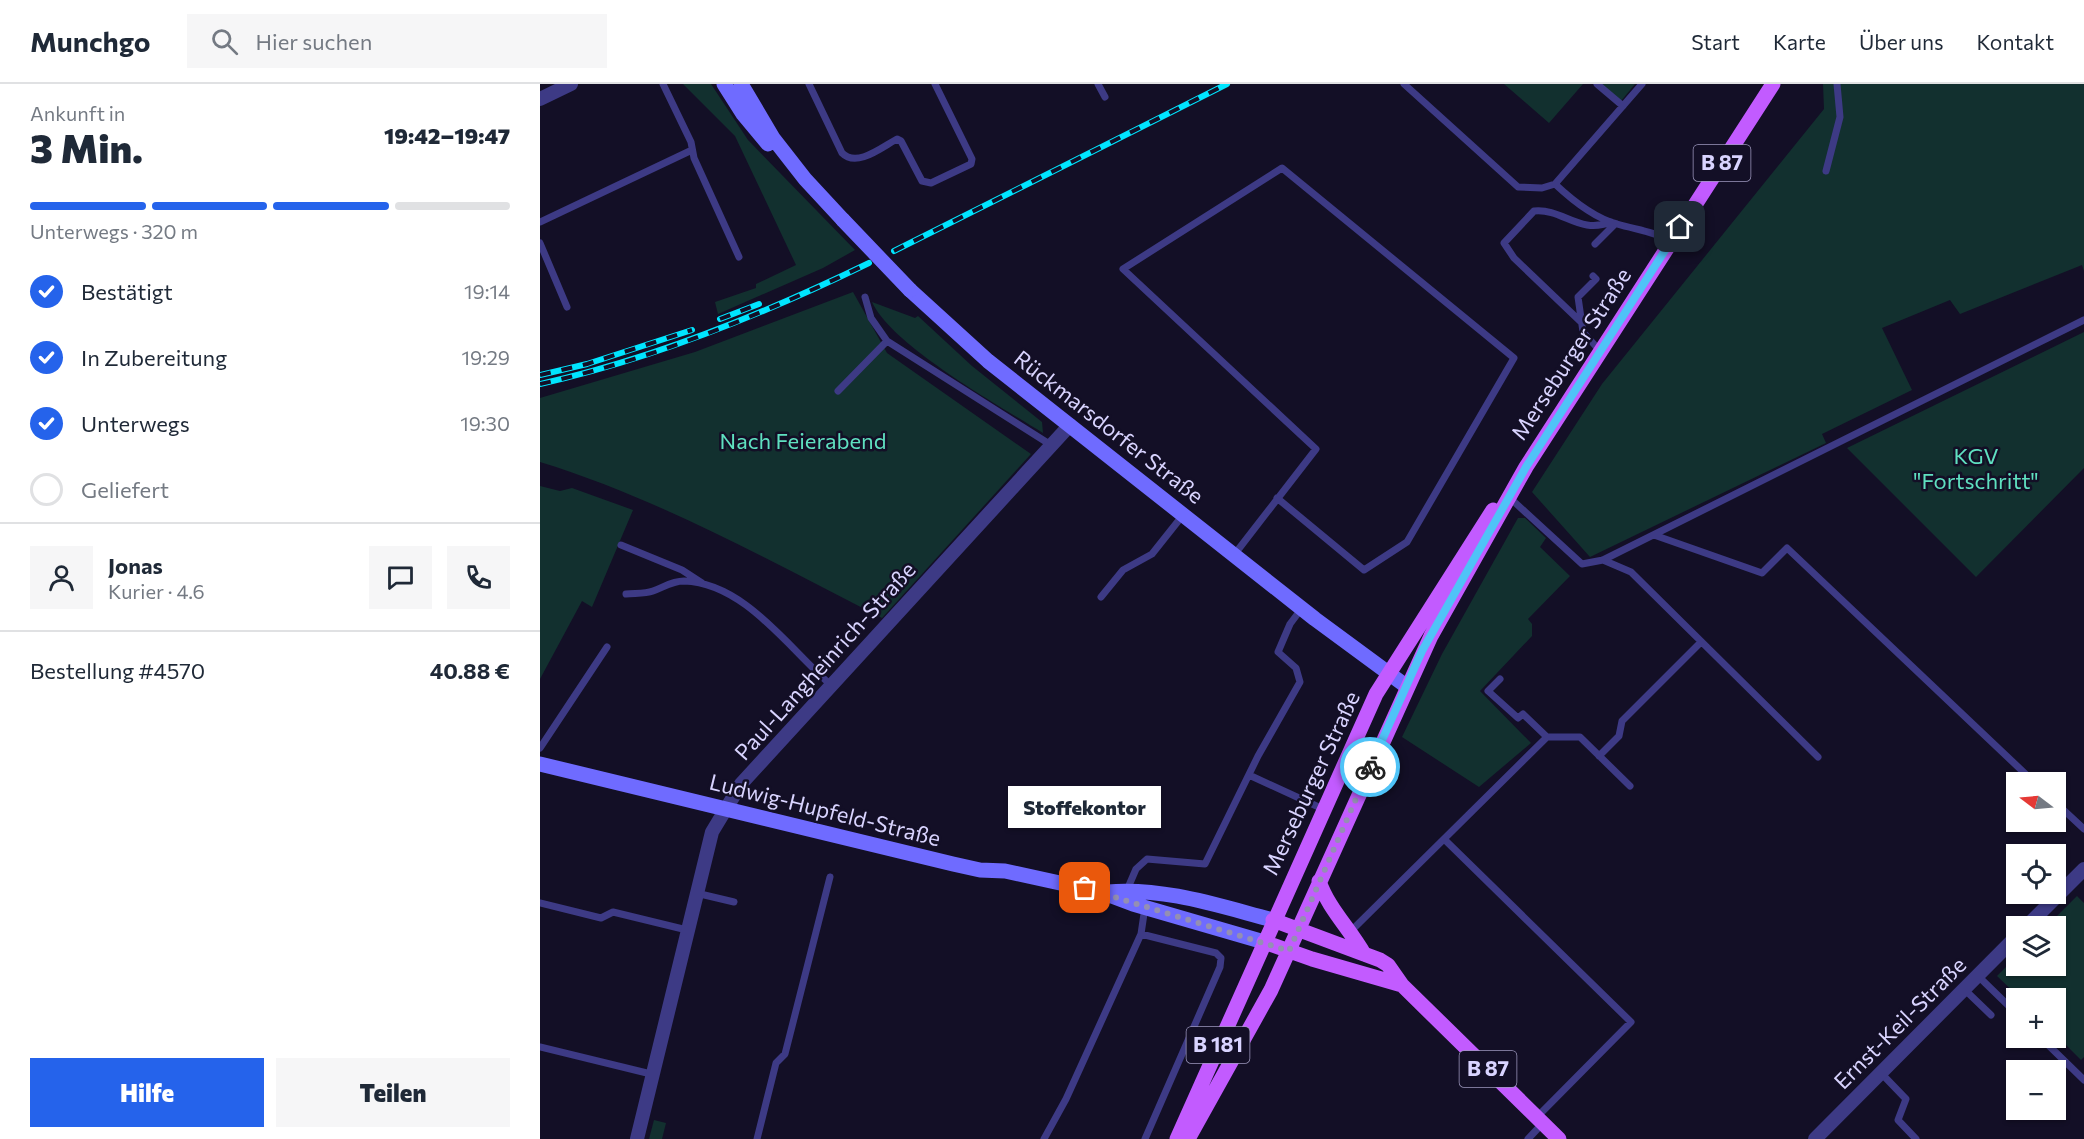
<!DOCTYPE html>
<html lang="de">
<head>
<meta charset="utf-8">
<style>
	:root { --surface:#fff; --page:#f6f6f7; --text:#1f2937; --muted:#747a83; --line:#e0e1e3; --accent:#2563eb }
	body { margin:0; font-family:Commissioner,sans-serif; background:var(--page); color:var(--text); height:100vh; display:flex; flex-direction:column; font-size:22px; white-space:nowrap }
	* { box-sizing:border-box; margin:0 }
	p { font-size:20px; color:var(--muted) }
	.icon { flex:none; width:33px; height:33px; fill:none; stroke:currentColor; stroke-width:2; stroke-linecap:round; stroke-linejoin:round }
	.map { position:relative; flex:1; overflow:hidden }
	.drawer { display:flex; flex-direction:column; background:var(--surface); width:540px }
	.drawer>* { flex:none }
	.needle { width:39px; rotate:286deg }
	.fabs { position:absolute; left:1466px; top:688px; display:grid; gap:12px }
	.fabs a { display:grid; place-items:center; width:60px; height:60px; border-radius:0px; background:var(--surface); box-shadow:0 2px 4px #0004; font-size:30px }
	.pin { position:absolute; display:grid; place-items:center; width:51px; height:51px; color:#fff; margin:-26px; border-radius:12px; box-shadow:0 3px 9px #0006 }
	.courier { position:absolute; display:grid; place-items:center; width:60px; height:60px; margin:-30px; border:4px solid #4fc3f7; border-radius:50%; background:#fff; color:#222; box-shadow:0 2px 8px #0007 }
	.bubble { position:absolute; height:42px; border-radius:0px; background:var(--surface); box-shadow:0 2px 4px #0004; font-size:20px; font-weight:800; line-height:42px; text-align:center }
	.head em { font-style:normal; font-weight:800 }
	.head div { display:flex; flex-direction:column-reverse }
	.head { display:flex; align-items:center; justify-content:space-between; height:102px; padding:0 30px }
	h1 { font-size:39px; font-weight:800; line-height:45px }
	.bar { display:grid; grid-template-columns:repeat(4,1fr); gap:9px 6px; align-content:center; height:72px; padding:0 30px }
	.bar i { height:8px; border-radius:4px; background:var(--line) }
	.bar .selected { background:var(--accent) }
	.bar p { grid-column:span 4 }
	.line { display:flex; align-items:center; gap:15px; padding:0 30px; border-top:2px solid var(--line) }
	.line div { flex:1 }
	.round { display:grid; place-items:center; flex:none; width:63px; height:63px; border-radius:0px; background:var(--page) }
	ol { padding:0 30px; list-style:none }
	li { display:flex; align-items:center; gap:18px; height:66px }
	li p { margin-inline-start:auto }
	li .icon { padding:6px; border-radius:50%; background:var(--accent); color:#fff; stroke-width:4 }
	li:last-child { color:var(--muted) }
	li i { width:33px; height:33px; border:3px solid var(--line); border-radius:50% }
	.action { display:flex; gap:12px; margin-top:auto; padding:12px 30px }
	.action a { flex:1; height:69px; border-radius:0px; background:var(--accent); color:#fff; font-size:24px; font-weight:800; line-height:69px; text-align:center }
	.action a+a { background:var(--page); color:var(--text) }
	header { display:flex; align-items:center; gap:36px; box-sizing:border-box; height:84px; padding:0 30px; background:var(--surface); border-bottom:2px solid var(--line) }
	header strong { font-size:28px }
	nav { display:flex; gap:33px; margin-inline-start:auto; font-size:21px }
	.search { width:420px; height:54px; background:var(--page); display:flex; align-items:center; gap:15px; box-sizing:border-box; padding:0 21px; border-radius:0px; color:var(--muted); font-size:22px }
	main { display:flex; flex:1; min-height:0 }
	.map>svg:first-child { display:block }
	.green { fill:#12302f }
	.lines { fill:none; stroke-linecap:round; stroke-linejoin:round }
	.service { stroke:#3d3a85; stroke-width:7 }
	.minor { stroke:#3d3a85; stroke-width:14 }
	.secondary { stroke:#6f6bff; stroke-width:15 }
	.primary { stroke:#c25bff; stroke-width:15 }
	.rail-casing { stroke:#00e5ff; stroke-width:6 }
	.rail { stroke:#130f26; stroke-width:4; stroke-dasharray:11; stroke-linecap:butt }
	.secondary-bridge { stroke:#6f6bff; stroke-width:15 }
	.done { stroke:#948fb3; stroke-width:6; stroke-dasharray:0 10.8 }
	.route { stroke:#4fc3f7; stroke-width:8 }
	.labels { text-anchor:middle; stroke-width:5; stroke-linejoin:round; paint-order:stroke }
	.shield { fill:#130f26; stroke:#9e99be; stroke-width:1.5 }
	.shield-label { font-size:21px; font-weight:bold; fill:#d9d4ff }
	.street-label { font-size:22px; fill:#d9d4ff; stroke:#130f26 }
	.park-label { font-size:22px; fill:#5fe0c0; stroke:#130f26 }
</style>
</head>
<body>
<header>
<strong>Munchgo</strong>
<div class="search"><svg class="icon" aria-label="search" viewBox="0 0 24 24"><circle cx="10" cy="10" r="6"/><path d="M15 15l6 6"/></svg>Hier suchen</div>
<nav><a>Start</a><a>Karte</a><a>Über uns</a><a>Kontakt</a></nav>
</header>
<main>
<section class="drawer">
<div class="head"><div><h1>3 Min.</h1><p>Ankunft in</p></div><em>19:42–19:47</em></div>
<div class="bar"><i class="selected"></i><i class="selected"></i><i class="selected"></i><i></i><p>Unterwegs · 320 m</p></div>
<ol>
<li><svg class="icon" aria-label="check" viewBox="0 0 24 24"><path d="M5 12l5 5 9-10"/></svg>Bestätigt<p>19:14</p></li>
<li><svg class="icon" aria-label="check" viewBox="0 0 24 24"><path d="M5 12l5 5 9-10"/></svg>In Zubereitung<p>19:29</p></li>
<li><svg class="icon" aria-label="check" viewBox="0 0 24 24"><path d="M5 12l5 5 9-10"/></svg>Unterwegs<p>19:30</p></li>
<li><i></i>Geliefert</li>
</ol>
<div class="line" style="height:108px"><a class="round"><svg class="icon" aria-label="person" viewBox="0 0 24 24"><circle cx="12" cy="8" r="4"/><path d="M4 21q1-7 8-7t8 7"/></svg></a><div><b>Jonas</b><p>Kurier · 4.6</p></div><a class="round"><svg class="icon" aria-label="chat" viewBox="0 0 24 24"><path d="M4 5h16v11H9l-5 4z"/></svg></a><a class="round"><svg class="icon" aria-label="phone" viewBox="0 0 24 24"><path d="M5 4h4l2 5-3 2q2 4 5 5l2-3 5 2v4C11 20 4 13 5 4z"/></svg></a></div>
<div class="line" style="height:78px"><div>Bestellung #4570</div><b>40.88 €</b></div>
<div class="action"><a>Hilfe</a><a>Teilen</a></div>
</section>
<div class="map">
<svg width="1544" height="1055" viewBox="0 0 1544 1055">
	<rect width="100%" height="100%" fill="#130f26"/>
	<path class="green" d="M 143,0 L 171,0 L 208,56 L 315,166 L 283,184 L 178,230 L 175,218 L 216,204 L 216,200 L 256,181 L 195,52 Z
		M 964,0 L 1043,0 L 1009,39 Z
		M 1062,0 L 1095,0 L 1081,17 Z
		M 1283,0 L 1544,0 L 1544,187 L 1542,181 L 1420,230 L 1410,216 L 1342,244 L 1372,306 L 1282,350 L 1286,359 L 1050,473 L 992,408 L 1062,300 L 1284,25 Z
		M 313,208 L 347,269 L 491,370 L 342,534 C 230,477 120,415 0,378 L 0,314 L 155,268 Z
		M 332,218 L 375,234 L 378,232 L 432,282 L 502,338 L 503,349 C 460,322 352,262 332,218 Z
		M 1544,248 L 1544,384 L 1436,493 L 1307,364 Z
		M 0,402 L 20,407 L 32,404 L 93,426 L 52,523 L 42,517 L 0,595 Z
		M 978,434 L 985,434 L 1006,454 L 1000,463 L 1030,492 L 988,535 L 992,540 L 992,552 L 940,607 L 991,659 L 939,703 L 862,653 L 902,570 Z
		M 1537,812 L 1544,819 L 1544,973 L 1541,976 L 1515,950 L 1515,915 L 1481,915 L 1457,892 L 1476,873 L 1476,882 L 1515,882 L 1515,843 L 1506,843 Z
		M 114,1036 L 126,1039 L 122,1055 L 109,1055 Z"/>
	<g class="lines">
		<path class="service" d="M 123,0 L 151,58 L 154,74 L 199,173
			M 269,0 L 302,69 C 317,84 342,63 357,55 L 361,57 L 382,97 L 391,99 L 431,80 L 432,75 L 395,0
			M 558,0 L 565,13
			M 864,0 L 978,103 L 1002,104 L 1015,100 C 1032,116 1054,134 1077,140 C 1097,146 1113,147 1130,157
			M 1057,0 L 1083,22
			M 1286,87 L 1300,33 L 1297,0
			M 1015,100 L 1102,0
			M 0,138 L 152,66
			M 0,159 L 27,223
			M 1055,160 L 1075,140
			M 1053,192 L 1056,195 L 1038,213 L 1043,248 L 1060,267
			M 325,213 L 331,234 L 347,257 L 511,361
			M 1042,239 L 974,174 L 964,159 L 994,127 C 1023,124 1039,151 1071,138
			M 298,307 L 347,257
			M 970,414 L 1042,480 L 1063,476 L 1544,236
			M 1114,451 L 1222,489 L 1247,464 L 1495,699
			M 81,461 L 142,486 L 162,499
			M 694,471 L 776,365 L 583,185 L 742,84 L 974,274 L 867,458 L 824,486 L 737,414
			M 1063,476 L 1091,488 L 1278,673
			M 86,510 C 95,509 105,510 113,507 C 124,503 132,497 144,497 C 205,499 249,565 291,601
			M 561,513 L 583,486 L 612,470 L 643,431
			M 960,595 L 948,607 L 978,634 L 983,630 L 1007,653 L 1040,653 L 1090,702
			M 0,664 L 67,563
			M 1059,672 L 1079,652 L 1082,637 L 1161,558
			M 709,691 L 783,725
			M 1515,718 L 1544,745
			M 904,755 L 1091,938 L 997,1033
			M 587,806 L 596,785 L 607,775 L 665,780 L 718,672 L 760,598 L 756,584 L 738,568 L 750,540 L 762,524
			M 156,809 L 194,818
			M 0,819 L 61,834 L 73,828 L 147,846
			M 811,847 L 1007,653
			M 1437,891 L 1476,929
			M 1424,905 L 1451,931
			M 1501,954 L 1544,996
			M 0,963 L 111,990
			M 1340,988 L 1366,1015 L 1358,1036 L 1376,1055
			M 217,1055 L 236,979 L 245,970 L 290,793
			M 504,1055 L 526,1015 L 601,850
			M 605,1055 L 680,883 L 681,874 L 676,869 L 601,850 L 605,823
			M 988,1055 L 1003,1039"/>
		<path class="minor" d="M 0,15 L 31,0
			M 1486,843 L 1544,785
			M 97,1055 L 172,748 L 201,700 L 530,341
			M 1275,1055 L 1476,853"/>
		<path class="secondary" d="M 184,0 L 203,30 L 228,60
			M 201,0 L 233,54 L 265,95 L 303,136
			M 370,206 L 448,277 L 775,535 L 866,602
			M 0,680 L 413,780 L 440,786 L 465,787 L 561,808 L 593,820 L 724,858
			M 567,808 C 624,803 679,822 733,836"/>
		<path class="primary" d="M 779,797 C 788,824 810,845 824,870
			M 733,836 L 840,876 L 848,881 L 862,901 L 1019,1055
			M 724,858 L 772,875 L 862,901
			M 637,1055 L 836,610 L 953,426
			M 648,1055 L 731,906 L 891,552 L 986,383 L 1233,0"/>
		<defs>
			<path id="rail" d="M 354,167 L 687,0
				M 180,235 L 219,220
				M 0,291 L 47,280 L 152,246
				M 0,300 C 114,275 224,230 329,179"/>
		</defs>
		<use href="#rail" class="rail-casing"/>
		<use href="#rail" class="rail"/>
		<path class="secondary-bridge" d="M 303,136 L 370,206"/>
	</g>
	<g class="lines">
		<path class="done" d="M 545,804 L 749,867 L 830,683"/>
		<path class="route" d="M 830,683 L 882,567 L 986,383 L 1140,143"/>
	</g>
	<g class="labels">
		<g class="shield">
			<rect x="1153.5" y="61" width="57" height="36" rx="4.5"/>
			<rect x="646.5" y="943" width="63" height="36" rx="4.5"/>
			<rect x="919.5" y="967" width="57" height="36" rx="4.5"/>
		</g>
		<g class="shield-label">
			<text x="1182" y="86">B 87</text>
			<text x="678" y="968">B 181</text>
			<text x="948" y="992">B 87</text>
		</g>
		<g class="street-label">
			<text transform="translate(1031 270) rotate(-57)" y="8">Merseburger Straße</text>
			<text transform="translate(569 343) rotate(38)" y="8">Rückmarsdorfer Straße</text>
			<text transform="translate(285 577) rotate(-48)" y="8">Paul-Langheinrich-Straße</text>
			<text transform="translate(771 699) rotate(-65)" y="8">Merseburger Straße</text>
			<text transform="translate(285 726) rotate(14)" y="8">Ludwig-Hupfeld-Straße</text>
			<text transform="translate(1360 939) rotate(-45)" y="8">Ernst-Keil-Straße</text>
		</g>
		<g class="park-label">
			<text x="263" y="365">Nach Feierabend</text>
			<text x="1436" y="380">KGV<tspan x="1436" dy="25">"Fortschritt"</tspan></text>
		</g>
	</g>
</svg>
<div class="fabs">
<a><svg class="needle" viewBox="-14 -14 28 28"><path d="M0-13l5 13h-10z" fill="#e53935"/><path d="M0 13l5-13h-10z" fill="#747a83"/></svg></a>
<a><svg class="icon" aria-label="locate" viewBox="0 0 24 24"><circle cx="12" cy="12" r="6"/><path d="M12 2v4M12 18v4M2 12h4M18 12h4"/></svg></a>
<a><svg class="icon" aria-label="layers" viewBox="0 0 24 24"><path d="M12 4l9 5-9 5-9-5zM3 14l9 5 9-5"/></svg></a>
<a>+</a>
<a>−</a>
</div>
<div class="pin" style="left:545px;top:804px;background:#ea580c"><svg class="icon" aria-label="bag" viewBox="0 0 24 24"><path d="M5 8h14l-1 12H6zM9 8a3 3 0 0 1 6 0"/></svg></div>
<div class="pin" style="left:1140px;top:143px;background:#1f2937"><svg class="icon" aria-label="home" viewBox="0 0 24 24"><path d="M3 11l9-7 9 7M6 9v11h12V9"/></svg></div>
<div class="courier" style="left:830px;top:683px"><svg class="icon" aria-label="bike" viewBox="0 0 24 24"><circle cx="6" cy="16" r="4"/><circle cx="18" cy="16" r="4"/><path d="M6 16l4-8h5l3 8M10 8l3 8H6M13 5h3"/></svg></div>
<div class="bubble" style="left:468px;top:702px;width:153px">Stoffekontor</div>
</div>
</main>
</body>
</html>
